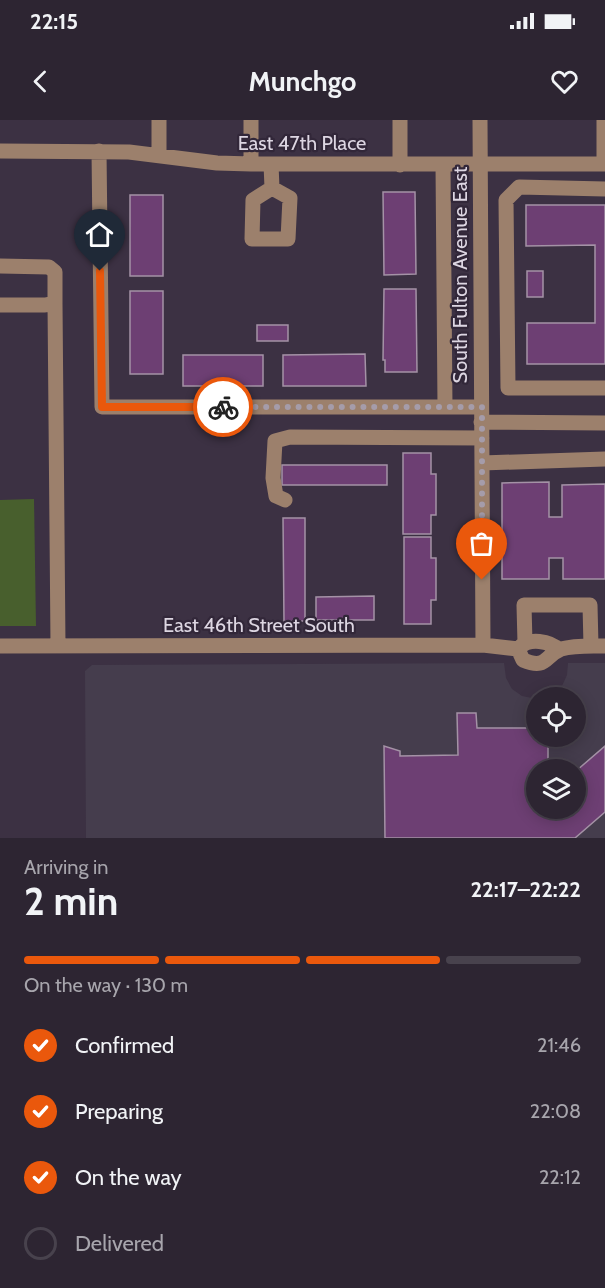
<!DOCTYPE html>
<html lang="en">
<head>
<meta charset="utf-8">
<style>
	:root { --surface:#2d2532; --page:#39313e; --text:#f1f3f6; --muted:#a7a5ac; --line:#48424d; --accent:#ea580c }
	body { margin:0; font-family:Cabin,sans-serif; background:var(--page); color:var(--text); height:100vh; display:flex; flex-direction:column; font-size:22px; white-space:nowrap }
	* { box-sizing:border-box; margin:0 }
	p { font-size:20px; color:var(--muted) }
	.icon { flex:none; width:33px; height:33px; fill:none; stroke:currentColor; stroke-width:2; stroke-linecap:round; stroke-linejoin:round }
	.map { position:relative; height:718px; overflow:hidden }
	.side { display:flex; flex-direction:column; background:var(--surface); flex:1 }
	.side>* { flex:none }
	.tools { position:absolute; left:526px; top:567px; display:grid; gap:12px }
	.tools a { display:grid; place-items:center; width:60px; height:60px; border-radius:50%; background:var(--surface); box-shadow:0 3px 15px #0003,0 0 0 2px var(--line); font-size:30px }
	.pin { position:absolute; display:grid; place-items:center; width:51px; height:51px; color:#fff; margin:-62px -26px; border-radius:50% 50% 50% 0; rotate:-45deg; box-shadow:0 0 6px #0007 }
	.pin .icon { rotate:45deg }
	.courier { position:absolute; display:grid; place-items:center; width:60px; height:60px; margin:-30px; border:4px solid #ea580c; border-radius:50%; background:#fff; color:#222; box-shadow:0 2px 8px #0007 }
	.overview em { font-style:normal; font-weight:700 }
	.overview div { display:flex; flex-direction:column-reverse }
	.overview { display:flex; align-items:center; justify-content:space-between; height:102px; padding:0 24px }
	h1 { font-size:39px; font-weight:700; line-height:45px }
	.bar { display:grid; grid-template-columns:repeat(4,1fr); gap:9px 6px; align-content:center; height:72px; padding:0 24px }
	.bar i { height:8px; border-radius:4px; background:var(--line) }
	.bar .on { background:var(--accent) }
	.bar p { grid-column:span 4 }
	ol { padding:0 24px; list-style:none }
	li { display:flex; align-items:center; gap:18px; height:66px }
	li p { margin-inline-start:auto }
	li .icon { padding:6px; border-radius:50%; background:var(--accent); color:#fff; stroke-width:4 }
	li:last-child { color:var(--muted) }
	li i { width:33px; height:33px; border:3px solid var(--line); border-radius:50% }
	.status { display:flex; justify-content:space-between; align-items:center; height:42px; padding:0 30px; background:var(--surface); direction:ltr }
	.status svg { height:16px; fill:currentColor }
	header { display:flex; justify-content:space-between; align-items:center; height:78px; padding:0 24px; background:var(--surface); font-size:27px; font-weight:700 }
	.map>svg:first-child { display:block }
	.commercial { fill:#453d4d; fill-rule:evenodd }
	.green { fill:#485f2d }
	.building { fill:#6d3f73; stroke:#a492a6; stroke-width:1.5 }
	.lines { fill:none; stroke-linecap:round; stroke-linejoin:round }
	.minor { stroke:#9c806c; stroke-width:15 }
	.done { stroke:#a59caa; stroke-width:6; stroke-dasharray:0 10.8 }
	.route { stroke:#ea580c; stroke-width:8 }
	.labels { text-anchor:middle; stroke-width:4.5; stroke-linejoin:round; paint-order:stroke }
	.street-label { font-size:20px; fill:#ddd6e2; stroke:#322739 }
</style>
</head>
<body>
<div class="status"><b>22:15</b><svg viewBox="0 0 49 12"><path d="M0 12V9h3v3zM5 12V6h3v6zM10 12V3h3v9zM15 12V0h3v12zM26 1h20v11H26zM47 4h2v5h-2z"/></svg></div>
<header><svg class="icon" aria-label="back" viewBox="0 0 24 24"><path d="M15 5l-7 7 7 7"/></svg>Munchgo<svg class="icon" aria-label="heart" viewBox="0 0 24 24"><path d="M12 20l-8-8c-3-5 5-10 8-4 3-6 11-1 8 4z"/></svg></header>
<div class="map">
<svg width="605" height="718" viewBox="0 0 605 718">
	<rect width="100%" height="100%" fill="#3c3143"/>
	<path class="commercial" d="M 504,543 L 506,558 L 512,569 L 522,576 L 537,579 L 537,616 L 576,616 L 576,578 L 544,577 L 562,566 L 567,555 L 568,543 L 605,543 L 605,718 L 86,718 L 85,551 L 92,545 ZM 537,650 L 576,650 L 576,688 L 537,688 Z"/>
	<path class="green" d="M 34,379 L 36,506 L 0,506 L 0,380 Z"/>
	<path class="building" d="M 383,72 L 415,72 L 416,154 L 384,155 Z
		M 130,75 L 163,75 L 163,156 L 130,156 Z
		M 526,85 L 605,85 L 605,244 L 527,244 L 527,203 L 595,203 L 595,125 L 526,126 Z
		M 527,151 L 543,151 L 543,177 L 527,177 Z
		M 384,169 L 416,169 L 417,252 L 385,252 L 385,240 L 383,240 Z
		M 130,171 L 163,171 L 163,254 L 130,254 Z
		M 257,205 L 288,205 L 288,221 L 257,221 Z
		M 365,234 L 366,266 L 283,266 L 283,235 Z
		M 183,235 L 263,235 L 263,266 L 183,266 Z
		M 403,333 L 431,333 L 431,354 L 436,354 L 436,395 L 431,395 L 431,414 L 403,414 Z
		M 282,345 L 387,345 L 387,365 L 282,365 Z
		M 549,362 L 549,397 L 562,397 L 562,365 L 605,364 L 605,459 L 563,459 L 563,438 L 549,438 L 549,459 L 502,459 L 502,363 Z
		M 283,398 L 305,398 L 305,501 L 284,501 Z
		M 404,417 L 431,417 L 431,438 L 436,438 L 436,480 L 431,480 L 431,504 L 404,504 Z
		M 374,476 L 374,500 L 316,500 L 316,477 Z
		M 457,593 L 476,593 L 477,608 L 537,608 L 537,616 L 548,616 L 548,650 L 537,650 L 537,688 L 576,688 L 576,651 L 605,626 L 605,692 L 575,718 L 385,718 L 384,626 L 400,631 L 400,636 L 458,635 Z"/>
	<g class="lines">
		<path class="minor" d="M 159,0 L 159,35
			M 251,0 L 251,44
			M 480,0 L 483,525
			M 604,0 L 604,44
			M 0,31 L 129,32 L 217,43 L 251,44 L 605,44
			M 99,31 L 102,287 L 481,287
			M 271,44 L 272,68 L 253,80 L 252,119 L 288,119 L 290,78 L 272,68
			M 400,45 L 400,0
			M 443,45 L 445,287
			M 605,69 L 519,67 L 506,80 L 508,268 L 605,268
			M 0,146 L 49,147 L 55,152 L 55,183 L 45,185 L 0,185
			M 55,183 L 58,525
			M 481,302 L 605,303
			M 482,343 L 605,339
			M 285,380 L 276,376 L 273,358 L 275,321 L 290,317 L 482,318
			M 525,523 L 524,485 L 590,485 L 591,526
			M 0,526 L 483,525 L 518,529
			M 519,528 C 529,517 550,521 559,530
			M 518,529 L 523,540 C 547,550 544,536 561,529 C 575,525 591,526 605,526"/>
	</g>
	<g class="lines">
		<path class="done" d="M 223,287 L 482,287 L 482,460"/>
		<path class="route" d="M 100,151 L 102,287 L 223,287"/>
	</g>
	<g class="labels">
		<g class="street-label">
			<text x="302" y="30">East 47th Place</text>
			<text transform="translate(460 155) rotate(-90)" y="7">South Fulton Avenue East</text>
			<text x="259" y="512">East 46th Street South</text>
		</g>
	</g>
</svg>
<div class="tools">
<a><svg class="icon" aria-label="locate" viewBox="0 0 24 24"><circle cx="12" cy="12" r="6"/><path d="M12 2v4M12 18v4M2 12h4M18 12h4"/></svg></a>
<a><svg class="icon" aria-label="layers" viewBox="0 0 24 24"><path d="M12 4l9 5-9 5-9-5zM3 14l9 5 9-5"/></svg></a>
</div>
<div class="pin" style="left:482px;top:460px;background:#ea580c"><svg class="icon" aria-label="bag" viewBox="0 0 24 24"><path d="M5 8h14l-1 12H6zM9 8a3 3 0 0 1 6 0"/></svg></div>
<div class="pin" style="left:100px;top:151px;background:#1f2937"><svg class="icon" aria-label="home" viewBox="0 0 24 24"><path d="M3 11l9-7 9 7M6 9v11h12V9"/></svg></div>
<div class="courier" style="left:223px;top:287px"><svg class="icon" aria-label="bike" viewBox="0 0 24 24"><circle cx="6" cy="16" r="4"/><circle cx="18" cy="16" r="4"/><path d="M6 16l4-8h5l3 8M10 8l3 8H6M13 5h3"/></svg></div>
</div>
<section class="side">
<div class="overview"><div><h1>2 min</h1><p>Arriving in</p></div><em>22:17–22:22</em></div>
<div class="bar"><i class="on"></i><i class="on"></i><i class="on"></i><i></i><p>On the way · 130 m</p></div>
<ol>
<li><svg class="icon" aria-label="check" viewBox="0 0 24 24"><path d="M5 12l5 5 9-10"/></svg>Confirmed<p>21:46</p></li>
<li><svg class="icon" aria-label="check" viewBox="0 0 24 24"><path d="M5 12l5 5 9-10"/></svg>Preparing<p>22:08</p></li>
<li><svg class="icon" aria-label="check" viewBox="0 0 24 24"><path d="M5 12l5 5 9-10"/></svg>On the way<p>22:12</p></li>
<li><i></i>Delivered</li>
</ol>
</section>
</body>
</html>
